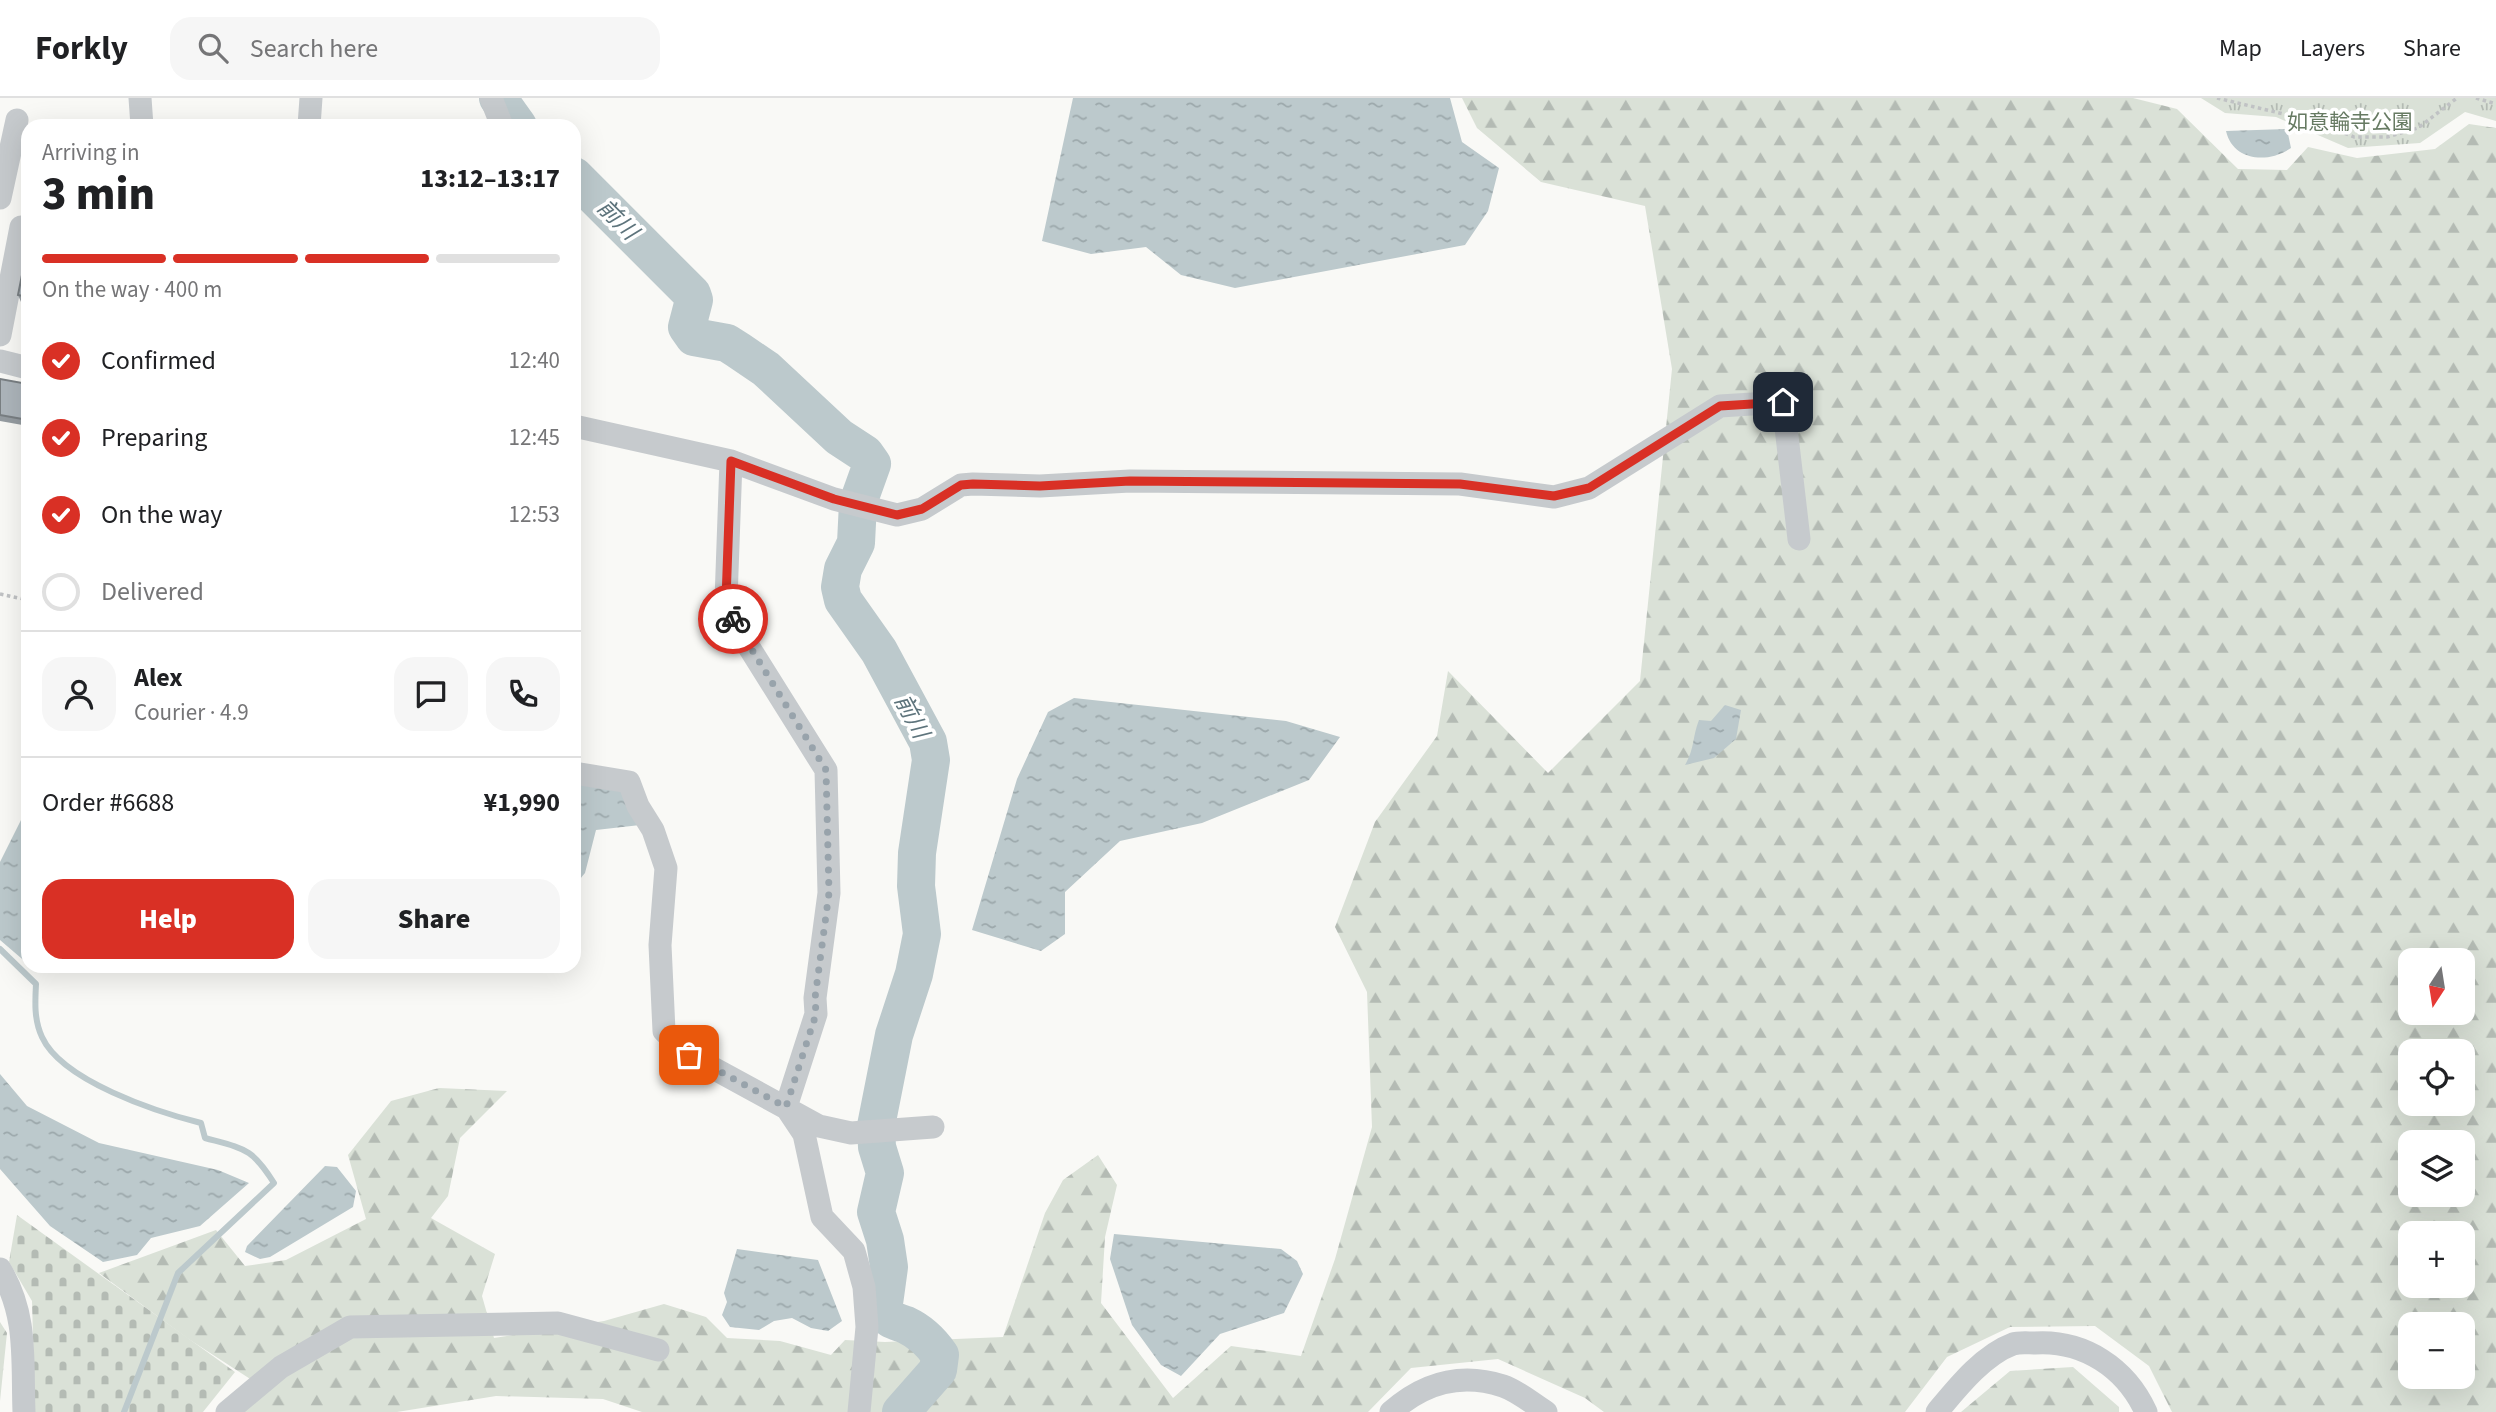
<!DOCTYPE html>
<html lang="en">
<head>
<meta charset="utf-8">
<style>
	:root { --surface:#fff; --page:#f6f6f6; --text:#202124; --muted:#757577; --line:#e0e0e0; --accent:#d93025 }
	body { margin:0; font-family:"Source Sans 3","Noto Sans JP",sans-serif; background:var(--page); color:var(--text); height:100vh; display:flex; flex-direction:column; font-size:26px; white-space:nowrap }
	* { box-sizing:border-box; margin:0 }
	p { font-size:23px; color:var(--muted) }
	.icon { flex:none; width:38px; height:38px; fill:none; stroke:currentColor; stroke-width:2; stroke-linecap:round; stroke-linejoin:round }
	.map { position:relative; flex:1; overflow:hidden }
	.side { position:absolute; left:21px; top:21px; width:560px; height:854px; display:flex; flex-direction:column; background:var(--surface); border-radius:21px; box-shadow:0 7px 28px #0002 }
	.side>* { flex:none }
	.needle { width:46px; rotate:192deg }
	.buttons { position:absolute; left:2398px; top:850px; display:grid; gap:14px }
	.buttons a { display:grid; place-items:center; width:77px; height:77px; border-radius:14px; background:var(--surface); box-shadow:0 7px 28px #0002; font-size:35px }
	.pin { position:absolute; display:grid; place-items:center; width:60px; height:60px; color:#fff; margin:-30px; border-radius:14px; box-shadow:0 4px 10px #0006 }
	.courier { position:absolute; display:grid; place-items:center; width:70px; height:70px; margin:-35px; border:5px solid #d93025; border-radius:50%; background:#fff; color:#222; box-shadow:0 2px 9px #0007 }
	.summary em { font-style:normal; font-weight:800 }
	.summary div { display:flex; flex-direction:column-reverse }
	.summary { display:flex; align-items:center; justify-content:space-between; height:119px; padding:0 21px }
	h1 { font-size:46px; font-weight:800; line-height:52px }
	.bar { display:grid; grid-template-columns:repeat(4,1fr); gap:10px 7px; align-content:center; height:84px; padding:0 21px }
	.bar i { height:9px; border-radius:5px; background:var(--line) }
	.bar .active { background:var(--accent) }
	.bar p { grid-column:span 4 }
	.line { display:flex; align-items:center; gap:18px; padding:0 21px; border-top:2px solid var(--line) }
	.line div { flex:1 }
	.round { display:grid; place-items:center; flex:none; width:74px; height:74px; border-radius:21px; background:var(--page) }
	ol { padding:0 21px; list-style:none }
	li { display:flex; align-items:center; gap:21px; height:77px }
	li p { margin-inline-start:auto }
	li .icon { padding:7px; border-radius:50%; background:var(--accent); color:#fff; stroke-width:4 }
	li:last-child { color:var(--muted) }
	li i { width:38px; height:38px; border:4px solid var(--line); border-radius:50% }
	.cta { display:flex; gap:14px; margin-top:auto; padding:14px 21px }
	.cta a { flex:1; height:80px; border-radius:21px; background:var(--accent); color:#fff; font-size:28px; font-weight:800; line-height:80px; text-align:center }
	.cta a+a { background:var(--page); color:var(--text) }
	header { display:flex; align-items:center; gap:42px; box-sizing:border-box; height:98px; padding:0 35px; background:var(--surface); border-bottom:2px solid var(--line) }
	header strong { font-size:33px }
	nav { display:flex; gap:38px; margin-inline-start:auto; font-size:24px }
	.search { width:490px; height:63px; background:var(--page); display:flex; align-items:center; gap:18px; box-sizing:border-box; padding:0 24px; border-radius:21px; color:var(--muted); font-size:26px }
	.map>svg:first-child { display:block }
	.grass { fill:url(#grass-tufts) }
	.forest { fill:url(#forest-firs); fill-rule:evenodd }
	.cemetery { fill:url(#cemetery-stones) }
	.water { fill:url(#water-ripples) }
	.lines { fill:none; stroke-linecap:round; stroke-linejoin:round }
	.stream { stroke:#bcc9cc; stroke-width:6 }
	.river { stroke:#bcc9cc; stroke-width:38 }
	.path { stroke:#c0c2c4; stroke-width:3.5; stroke-dasharray:3.5 3.5; stroke-linecap:butt }
	.street { stroke:#c6cacd; stroke-width:23 }
	.wall { fill:#959ca1 }
	.building { fill:#adb5bb; stroke:#797f83; stroke-width:2 }
	.done { stroke:#98a3ab; stroke-width:7; stroke-dasharray:0 12.6 }
	.route { stroke:#d93025; stroke-width:9 }
	.labels { text-anchor:middle; stroke-width:7; stroke-linejoin:round; paint-order:stroke }
	.park-label { font-size:21px; fill:#667a62; stroke:#fff }
	.water-label { font-size:23px; font-style:italic; fill:#5e747c; stroke:#fff }
</style>
</head>
<body>
<header>
<strong>Forkly</strong>
<div class="search"><svg class="icon" aria-label="search" viewBox="0 0 24 24"><circle cx="10" cy="10" r="6"/><path d="M15 15l6 6"/></svg>Search here</div>
<nav><a>Map</a><a>Layers</a><a>Share</a></nav>
</header>
<div class="map">
<svg width="2496" height="1314" viewBox="0 0 2496 1314">
	<defs>
		<pattern id="grass-tufts" width="24" height="20" patternUnits="userSpaceOnUse" patternTransform="scale(1.75)"><rect width="24" height="20" fill="#dae1d7"/><path d="M3 7l-1-3M5 7V3M7 7l1-3M15 17l-1-3M17 17v-4M19 17l1-3" fill="none" stroke="#b4bbb4"/></pattern>
		<pattern id="forest-firs" width="22" height="20" patternUnits="userSpaceOnUse" patternTransform="scale(1.75)"><rect width="22" height="20" fill="#dae1d7"/><path d="M5 1l3.5 6h-7zM16 11l3.5 6h-7z" fill="#b4bbb4"/></pattern>
		<pattern id="cemetery-stones" width="16" height="16" patternUnits="userSpaceOnUse" patternTransform="scale(1.75)"><rect width="16" height="16" fill="#dae1d7"/><path d="M2 7V4a2 2 0 0 1 4 0v3zM10 15v-3a2 2 0 0 1 4 0v3z" fill="#b4bbb4"/></pattern>
		<pattern id="water-ripples" width="26" height="14" patternUnits="userSpaceOnUse" patternTransform="scale(1.75)"><rect width="26" height="14" fill="#bcc9cc"/><path d="M2 4q2-2 4 0t4 0M15 11q2-2 4 0t4 0" fill="none" stroke="#9ca8ab"/></pattern>
	</defs>
	<rect width="100%" height="100%" fill="#f9f9f6"/>
	<path class="grass" d="M 2201,0 L 2496,0 L 2496,23 L 2465,14 L 2420,45 L 2348,50 L 2276,19 L 2225,15 Z"/>
	<path class="forest" d="M 1462,0 L 2133,0 L 2177,11 L 2238,71 L 2287,72 L 2308,49 L 2357,60 L 2435,51 L 2469,26 L 2496,30 L 2496,1314 L 2172,1314 L 2149,1268 L 2095,1228 L 2010,1229 L 1947,1259 L 1905,1314 L 1604,1314 L 1585,1300 L 1498,1261 L 1411,1270 L 1368,1314 L 642,1314 L 603,1301 L 496,1298 L 397,1314 L 242,1314 L 267,1292 L 187,1240 L 99,1175 L 216,1132 L 245,1168 L 286,1162 L 366,1121 L 348,1057 L 391,1003 L 439,990 L 507,993 L 460,1040 L 448,1098 L 431,1120 L 495,1156 L 482,1198 L 494,1240 L 604,1223 L 664,1206 L 706,1219 L 727,1240 L 780,1243 L 831,1257 L 845,1242 L 885,1244 L 1003,1239 L 1045,1115 L 1063,1082 L 1098,1057 L 1117,1087 L 1105,1139 L 1101,1205 L 1173,1300 L 1231,1248 L 1301,1258 L 1335,1161 L 1372,1029 L 1367,894 L 1335,829 L 1375,724 L 1437,638 L 1448,573 L 1548,675 L 1640,583 L 1672,271 L 1645,108 L 1541,84 L 1477,30 ZM 2410,863 L 2462,863 L 2462,915 L 2410,915 ZM 2410,954 L 2462,954 L 2462,1006 L 2410,1006 ZM 2410,1045 L 2462,1045 L 2462,1097 L 2410,1097 ZM 2410,1136 L 2462,1136 L 2462,1188 L 2410,1188 ZM 2410,1227 L 2462,1227 L 2462,1279 L 2410,1279 Z
		M 0,1224 L 7,1235 L 0,1303 Z
		M 2073,1269 L 2119,1309 L 2119,1314 L 1961,1314 L 2010,1273 Z"/>
	<path class="cemetery" d="M 17,1117 L 235,1274 L 203,1314 L 35,1314 L 32,1203 L 9,1164 Z"/>
	<path class="water" d="M 1073,0 L 1450,0 L 1462,44 L 1499,70 L 1488,113 L 1465,147 L 1235,190 L 1181,177 L 1146,149 L 1091,156 L 1042,143 Z
		M 2287,31 L 2291,50 C 2268,66 2233,63 2226,33 Z
		M 1074,600 L 1286,623 L 1340,639 L 1309,682 L 1202,725 L 1120,743 L 1065,794 L 1065,836 L 1041,853 L 972,832 L 1017,681 L 1048,614 Z
		M 1725,607 L 1741,612 L 1736,641 L 1714,660 L 1685,667 C 1695,650 1692,640 1699,622 L 1711,623 Z
		M 574,686 L 630,690 L 649,726 L 596,732 L 585,775 L 574,788 Z
		M 28,708 L 28,866 L 0,842 L 0,764 Z
		M 0,976 L 27,1008 L 99,1045 L 218,1072 L 249,1085 L 200,1128 L 151,1140 L 137,1157 L 103,1164 L 50,1128 L 0,1071 Z
		M 325,1068 L 337,1069 L 356,1093 L 353,1109 L 270,1159 L 260,1161 L 245,1154 L 247,1148 Z
		M 1114,1136 L 1281,1151 L 1297,1163 L 1303,1176 L 1284,1215 L 1220,1236 L 1181,1278 L 1161,1267 L 1132,1227 L 1110,1161 Z
		M 737,1151 L 818,1162 L 842,1223 L 828,1233 L 811,1230 L 792,1220 L 774,1223 L 759,1232 L 730,1229 L 722,1217 L 727,1204 L 724,1195 Z"/>
	<g class="lines">
		<path class="stream" d="M 0,851 L 36,886 C 35,904 34,922 42,939 C 62,983 157,1014 201,1025 L 205,1040 C 245,1051 252,1050 274,1085 L 178,1175 L 124,1314"/>
		<path class="river" d="M 498,0 L 518,28
			M 574,78 L 692,196 L 694,202 L 687,229 L 694,239 L 727,245 L 738,252 L 766,271 L 839,339 L 865,356 L 872,366 L 858,405 L 856,445 L 843,471 L 840,489 L 843,502 L 879,553 L 928,644 L 931,662 L 917,755 L 916,788 L 922,836 L 914,876 L 894,937 L 876,1028 L 877,1049 L 885,1075 L 876,1114 L 885,1142 L 889,1169 L 883,1213 C 889,1223 896,1223 906,1227 C 921,1234 931,1244 940,1257 L 938,1272 L 901,1314"/>
		<path class="path" d="M 2217,0 L 2317,24 L 2354,39 L 2387,39 L 2418,30 L 2457,0
			M 2476,0 L 2496,6
			M 0,496 L 28,502"/>
		<path class="street" d="M 140,0 L 142,28
			M 491,0 L 502,28
			M 309,28 L 311,0
			M 0,100 L 17,22
			M 0,237 L 21,129
			M 0,263 L 28,270
			M 574,328 L 731,363 L 834,401 L 897,417 L 922,411 L 961,387 L 973,386 L 1040,388 L 1130,383 L 1460,386 L 1554,399 L 1589,390 L 1720,308 L 1783,304 L 1799,441
			M 731,363 L 726,502 L 737,530 L 826,672 L 829,795 L 815,900 L 816,916 L 786,1009 L 804,1036 L 822,1119 L 854,1153 L 864,1189 L 867,1229 L 859,1314
			M 574,675 L 629,684 L 638,708 L 653,732 L 666,770 L 660,847 L 664,933 L 689,957 L 819,1028 L 851,1035 L 933,1029
			M 0,1171 C 28,1217 22,1262 24,1314
			M 227,1314 L 281,1269 L 350,1229 L 558,1225 L 658,1252
			M 1391,1314 C 1424,1285 1460,1274 1503,1288 C 1518,1293 1533,1306 1546,1314
			M 1937,1314 C 1957,1290 1983,1257 2013,1246 C 2019,1244 2028,1245 2035,1245 C 2084,1242 2126,1270 2146,1314"/>
	</g>
	<path class="wall" d="M 28,147 L 28,206 L 21,204 L 18,197 Z
		M 0,281 L 28,286 L 28,328 L 0,323 Z"/>
	<path class="building" d="M 28,147 L 28,199 L 18,197 Z
		M 0,281 L 28,286 L 28,322 L 0,317 Z"/>
	<g class="lines">
		<path class="done" d="M 689,957 L 786,1009 L 816,916 L 815,900 L 829,795 L 826,672 L 733,521"/>
		<path class="route" d="M 733,521 L 726,502 L 731,363 L 834,401 L 897,417 L 922,411 L 961,387 L 973,386 L 1040,388 L 1130,383 L 1460,386 L 1554,398 L 1589,390 L 1720,308 L 1783,304"/>
	</g>
	<g class="labels">
		<g class="park-label">
			<text x="2350" y="31">如意輪寺公園</text>
		</g>
		<g class="water-label">
			<text transform="translate(618 121) rotate(45)" y="8">前川</text>
			<text transform="translate(912 618) rotate(62)" y="8">前川</text>
		</g>
	</g>
</svg>
<div class="buttons">
<a><svg class="needle" viewBox="-14 -14 28 28"><path d="M0-13l5 13h-10z" fill="#e53935"/><path d="M0 13l5-13h-10z" fill="#757577"/></svg></a>
<a><svg class="icon" aria-label="locate" viewBox="0 0 24 24"><circle cx="12" cy="12" r="6"/><path d="M12 2v4M12 18v4M2 12h4M18 12h4"/></svg></a>
<a><svg class="icon" aria-label="layers" viewBox="0 0 24 24"><path d="M12 4l9 5-9 5-9-5zM3 14l9 5 9-5"/></svg></a>
<a>+</a>
<a>−</a>
</div>
<div class="pin" style="left:689px;top:957px;background:#ea580c"><svg class="icon" aria-label="bag" viewBox="0 0 24 24"><path d="M5 8h14l-1 12H6zM9 8a3 3 0 0 1 6 0"/></svg></div>
<div class="pin" style="left:1783px;top:304px;background:#1f2937"><svg class="icon" aria-label="home" viewBox="0 0 24 24"><path d="M3 11l9-7 9 7M6 9v11h12V9"/></svg></div>
<div class="courier" style="left:733px;top:521px"><svg class="icon" aria-label="bike" viewBox="0 0 24 24"><circle cx="6" cy="16" r="4"/><circle cx="18" cy="16" r="4"/><path d="M6 16l4-8h5l3 8M10 8l3 8H6M13 5h3"/></svg></div>
<section class="side">
<div class="summary"><div><h1>3 min</h1><p>Arriving in</p></div><em>13:12–13:17</em></div>
<div class="bar"><i class="active"></i><i class="active"></i><i class="active"></i><i></i><p>On the way · 400 m</p></div>
<ol>
<li><svg class="icon" aria-label="check" viewBox="0 0 24 24"><path d="M5 12l5 5 9-10"/></svg>Confirmed<p>12:40</p></li>
<li><svg class="icon" aria-label="check" viewBox="0 0 24 24"><path d="M5 12l5 5 9-10"/></svg>Preparing<p>12:45</p></li>
<li><svg class="icon" aria-label="check" viewBox="0 0 24 24"><path d="M5 12l5 5 9-10"/></svg>On the way<p>12:53</p></li>
<li><i></i>Delivered</li>
</ol>
<div class="line" style="height:126px"><a class="round"><svg class="icon" aria-label="person" viewBox="0 0 24 24"><circle cx="12" cy="8" r="4"/><path d="M4 21q1-7 8-7t8 7"/></svg></a><div><b>Alex</b><p>Courier · 4.9</p></div><a class="round"><svg class="icon" aria-label="chat" viewBox="0 0 24 24"><path d="M4 5h16v11H9l-5 4z"/></svg></a><a class="round"><svg class="icon" aria-label="phone" viewBox="0 0 24 24"><path d="M5 4h4l2 5-3 2q2 4 5 5l2-3 5 2v4C11 20 4 13 5 4z"/></svg></a></div>
<div class="line" style="height:91px"><div>Order #6688</div><b>¥1,990</b></div>
<div class="cta"><a>Help</a><a>Share</a></div>
</section>
</div>
</body>
</html>
